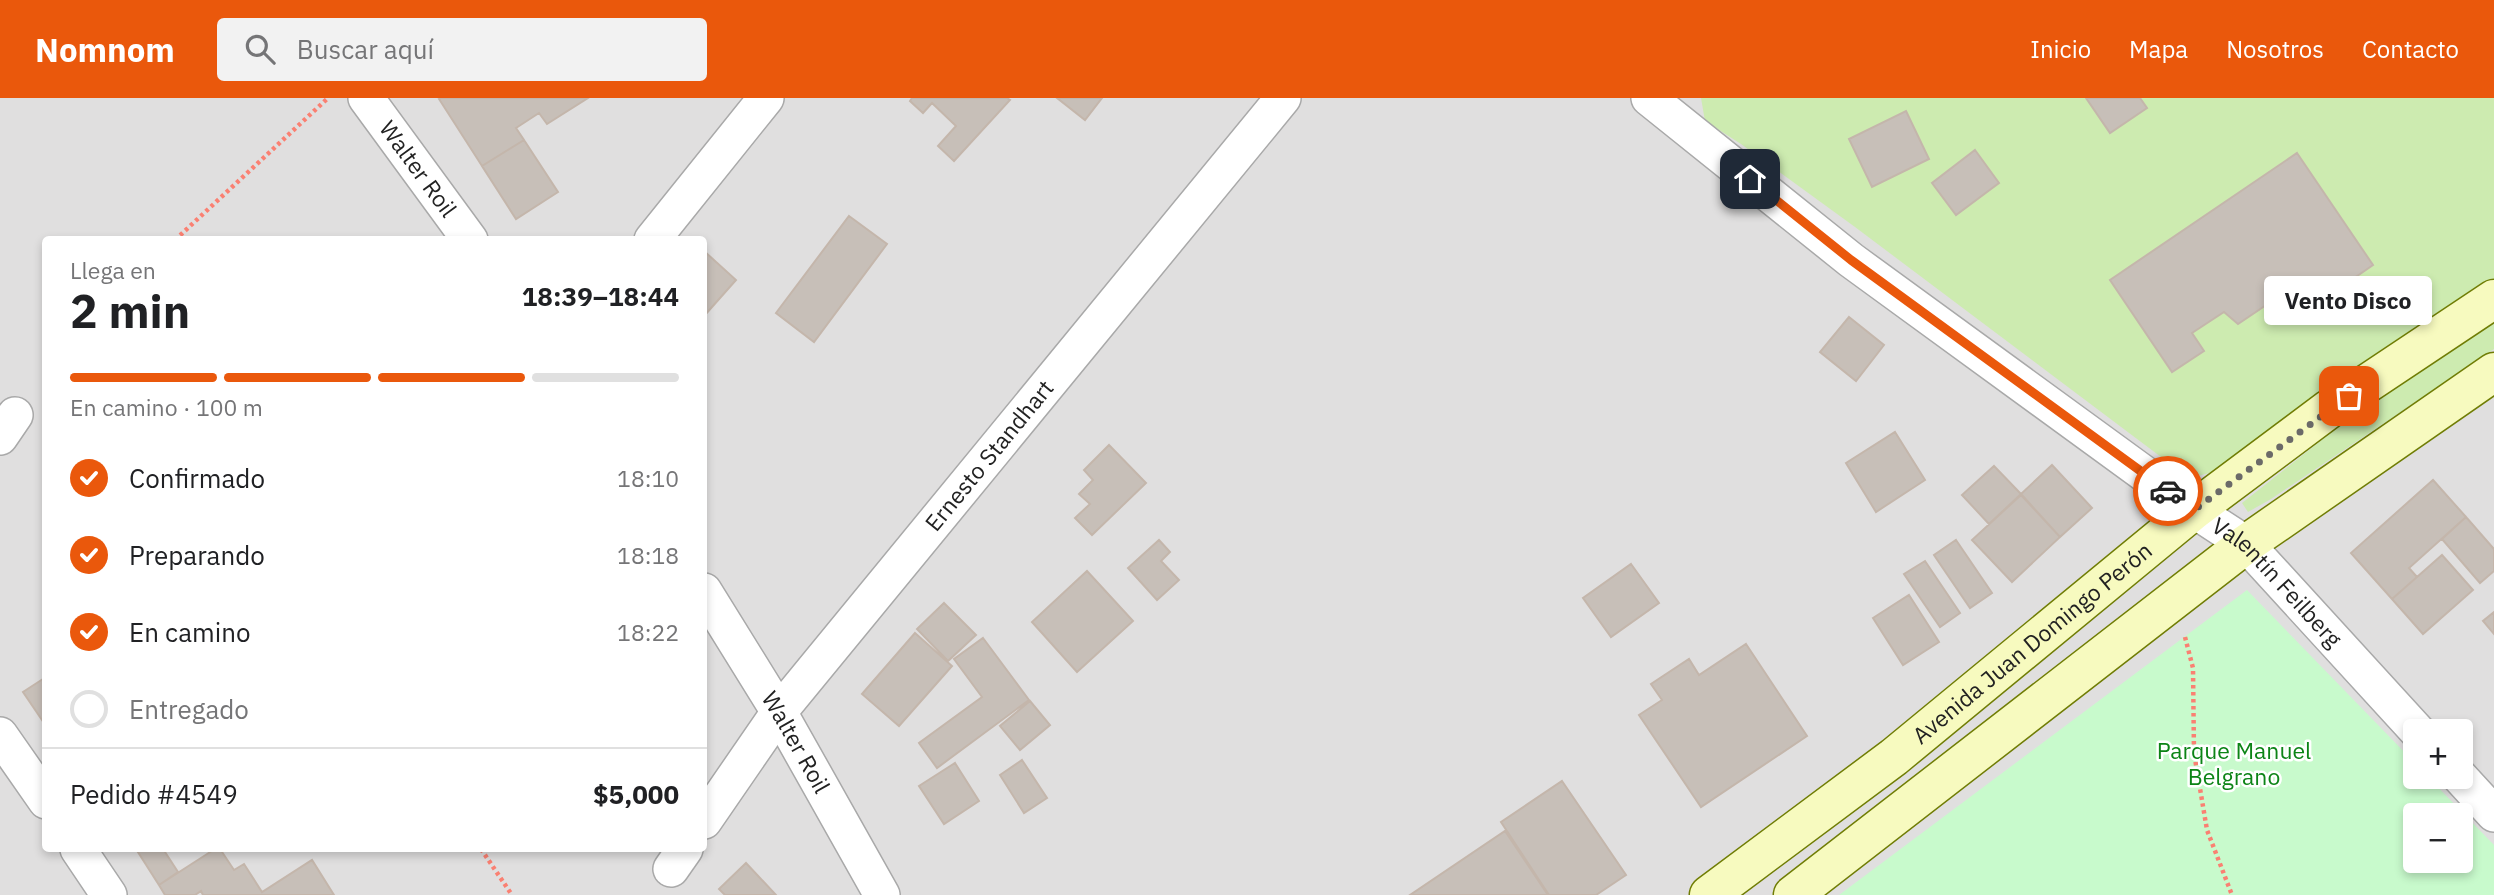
<!DOCTYPE html>
<html lang="es">
<head>
<meta charset="utf-8">
<style>
	:root { --surface:#fff; --page:#f2f2f2; --text:#202124; --muted:#757577; --line:#e0e0e0; --accent:#ea580c }
	body { margin:0; font-family:"IBM Plex Sans",sans-serif; background:var(--page); color:var(--text); height:100vh; display:flex; flex-direction:column; font-size:26px; white-space:nowrap }
	* { box-sizing:border-box; margin:0 }
	p { font-size:23px; color:var(--muted) }
	.icon { flex:none; width:38px; height:38px; fill:none; stroke:currentColor; stroke-width:2; stroke-linecap:round; stroke-linejoin:round }
	.map { position:relative; flex:1; overflow:hidden }
	.side { position:absolute; left:42px; top:138px; width:665px; height:616px; display:flex; flex-direction:column; background:var(--surface); border-radius:7px; box-shadow:0 4px 10px #0003 }
	.side>* { flex:none }
	.buttons { position:absolute; left:2403px; top:621px; display:grid; gap:14px }
	.buttons a { display:grid; place-items:center; width:70px; height:70px; border-radius:7px; background:var(--surface); box-shadow:0 4px 10px #0003; font-size:35px }
	.pin { position:absolute; display:grid; place-items:center; width:60px; height:60px; color:#fff; margin:-30px; border-radius:14px; box-shadow:0 4px 10px #0006 }
	.courier { position:absolute; display:grid; place-items:center; width:70px; height:70px; margin:-35px; border:5px solid #ea580c; border-radius:50%; background:#fff; color:#222; box-shadow:0 2px 9px #0007 }
	.bubble { position:absolute; height:49px; border-radius:7px; background:var(--surface); box-shadow:0 4px 10px #0003; font-size:23px; font-weight:700; line-height:49px; text-align:center }
	.headline em { font-style:normal; font-weight:700 }
	.headline div { display:flex; flex-direction:column-reverse }
	.headline { display:flex; align-items:center; justify-content:space-between; height:119px; padding:0 28px }
	h1 { font-size:46px; font-weight:700; line-height:52px }
	.bar { display:grid; grid-template-columns:repeat(4,1fr); gap:10px 7px; align-content:center; height:84px; padding:0 28px }
	.bar i { height:9px; border-radius:5px; background:var(--line) }
	.bar .current { background:var(--accent) }
	.bar p { grid-column:span 4 }
	.line { display:flex; align-items:center; gap:18px; padding:0 28px; border-top:2px solid var(--line) }
	.line div { flex:1 }
	ol { padding:0 28px; list-style:none }
	li { display:flex; align-items:center; gap:21px; height:77px }
	li p { margin-inline-start:auto }
	li .icon { padding:7px; border-radius:50%; background:var(--accent); color:#fff; stroke-width:4 }
	li:last-child { color:var(--muted) }
	li i { width:38px; height:38px; border:4px solid var(--line); border-radius:50% }
	header { display:flex; align-items:center; gap:42px; box-sizing:border-box; height:98px; padding:0 35px; background:var(--accent); color:#fff }
	header strong { font-size:33px }
	nav { display:flex; gap:38px; margin-inline-start:auto; font-size:24px }
	.search { width:490px; height:63px; background:var(--page); display:flex; align-items:center; gap:18px; box-sizing:border-box; padding:0 24px; border-radius:7px; color:var(--muted); font-size:26px }
	.map>svg:first-child { display:block }
	.residential { fill:#e0dfdf; fill-rule:evenodd }
	.grass { fill:#cdebb0 }
	.park { fill:#c8facc; fill-rule:evenodd }
	.building { fill:#c7bfb8; stroke:#c4b6ab; stroke-width:2 }
	.lines { fill:none; stroke-linecap:round; stroke-linejoin:round }
	.street-casing { stroke:#a9a9a9; stroke-width:38 }
	.secondary-casing { stroke:#707d05; stroke-width:41 }
	.path { stroke:#fa8072; stroke-width:4.5; stroke-dasharray:3.5 3.5; stroke-linecap:butt }
	.street { stroke:#fff; stroke-width:35 }
	.secondary { stroke:#f7fabf; stroke-width:38 }
	.done { stroke:#6b6a68; stroke-width:7; stroke-dasharray:0 12.6 }
	.route { stroke:#ea580c; stroke-width:9 }
	.labels { text-anchor:middle; stroke-width:5; stroke-linejoin:round; paint-order:stroke }
	.street-label { font-size:23px; fill:#222; stroke:#fff }
	.park-label { font-size:23px; fill:#0c8416; stroke:#fff }
</style>
</head>
<body>
<header>
<strong>Nomnom</strong>
<div class="search"><svg class="icon" aria-label="search" viewBox="0 0 24 24"><circle cx="10" cy="10" r="6"/><path d="M15 15l6 6"/></svg>Buscar aquí</div>
<nav><a>Inicio</a><a>Mapa</a><a>Nosotros</a><a>Contacto</a></nav>
</header>
<div class="map">
<svg width="2494" height="797" viewBox="0 0 2494 797">
	<rect width="100%" height="100%" fill="#f2efe9"/>
	<path class="residential" d="M 0,0 L 2494,0 L 2494,797 L 0,797 ZM 46,142 L 704,142 L 704,751 L 46,751 ZM 2415,634 L 2460,634 L 2460,679 L 2415,679 ZM 2415,718 L 2460,718 L 2460,763 L 2415,763 Z"/>
	<path class="grass" d="M 1701,0 L 2494,0 L 2494,182 L 2224,371 L 2198,378 L 2177,371 L 1855,129 L 1741,46 L 1705,23 Z
		M 2494,222 L 2494,251 L 2271,401 L 2248,414 L 2242,405 L 2371,303 Z"/>
	<path class="park" d="M 2247,492 L 2415,665 L 2415,679 L 2428,679 L 2494,747 L 2494,797 L 1839,797 ZM 2415,718 L 2460,718 L 2460,763 L 2415,763 Z"/>
	<path class="building" d="M 441,0 L 588,0 L 547,26 L 539,15 L 516,30 L 524,42 L 482,68 L 439,1 Z
		M 912,0 L 1007,0 L 1010,2 L 954,63 L 938,48 L 956,28 L 932,5 L 923,15 L 910,3 Z
		M 1057,0 L 1102,0 L 1085,22 Z
		M 2086,0 L 2140,0 L 2147,10 L 2110,35 Z
		M 1906,13 L 1929,61 L 1872,89 L 1849,41 Z
		M 524,42 L 558,94 L 516,121 L 482,68 Z
		M 1975,52 L 1999,85 L 1956,117 L 1932,85 Z
		M 2297,55 L 2373,167 L 2302,216 L 2287,193 L 2238,226 L 2224,214 L 2192,235 L 2204,253 L 2172,274 L 2110,182 Z
		M 849,118 L 887,146 L 814,244 L 776,215 Z
		M 704,153 L 736,182 L 704,218 Z
		M 1849,219 L 1884,247 L 1856,283 L 1820,254 Z
		M 1895,334 L 1925,382 L 1876,414 L 1846,365 Z
		M 1109,347 L 1146,385 L 1092,437 L 1075,420 L 1090,406 L 1079,396 L 1093,382 L 1084,372 Z
		M 2052,367 L 2092,410 L 2060,439 L 2021,396 Z
		M 1994,368 L 2021,396 L 1989,426 L 1962,397 Z
		M 2433,382 L 2466,419 L 2409,470 L 2417,479 L 2392,501 L 2351,455 Z
		M 2021,397 L 2060,439 L 2012,484 L 1972,442 Z
		M 2466,419 L 2494,451 L 2494,473 L 2480,485 L 2442,441 Z
		M 1159,442 L 1170,454 L 1161,463 L 1179,482 L 1157,502 L 1128,470 Z
		M 1956,442 L 1992,495 L 1970,510 L 1934,457 Z
		M 2442,457 L 2473,492 L 2423,536 L 2392,501 Z
		M 1925,463 L 1960,515 L 1940,529 L 1904,476 Z
		M 1631,466 L 1659,505 L 1611,539 L 1583,500 Z
		M 1087,473 L 1133,523 L 1077,574 L 1032,524 Z
		M 1909,497 L 1939,544 L 1903,567 L 1873,520 Z
		M 944,505 L 976,537 L 948,563 L 917,531 Z
		M 2494,514 L 2494,536 L 2483,523 Z
		M 915,535 L 952,568 L 899,628 L 862,596 Z
		M 983,540 L 1029,602 L 937,670 L 919,645 L 982,599 L 954,561 Z
		M 1746,546 L 1807,638 L 1701,709 L 1639,617 L 1662,602 L 1651,586 L 1689,561 L 1699,577 Z
		M 46,579 L 46,624 L 44,625 L 23,594 Z
		M 1030,603 L 1050,627 L 1020,652 L 1000,628 Z
		M 1022,662 L 1047,700 L 1024,715 L 1000,677 Z
		M 955,665 L 979,703 L 944,726 L 919,688 Z
		M 1562,683 L 1626,777 L 1596,797 L 1549,797 L 1501,724 Z
		M 1505,733 L 1548,797 L 1410,797 Z
		M 136,751 L 163,751 L 178,774 L 159,787 Z
		M 215,751 L 220,751 L 234,772 L 244,766 L 262,794 L 312,762 L 334,797 L 203,797 L 201,793 L 195,797 L 165,797 L 159,787 Z
		M 746,765 L 776,797 L 725,797 L 719,791 Z"/>
	<g class="lines">
		<defs>
			<g id="street">
				<path id="s1" d="M 366,0 L 470,142"/>
				<path id="s2" d="M 1649,0 L 1851,162 L 2194,412 L 2246,446 L 2418,634"/>
				<path d="M 652,142 L 766,0"/>
				<path d="M 0,339 L 15,317"/>
				<path id="s3" d="M 704,493 L 779,614 L 882,797"/>
				<path d="M 0,637 L 46,703"/>
				<path d="M 2460,679 L 2494,716"/>
				<path id="s4" d="M 704,723 L 779,614 L 1283,0"/>
				<path d="M 78,751 L 109,797"/>
				<path d="M 671,771 L 685,751"/>
			</g>
			<g id="secondary">
				<path id="s5" d="M 1709,797 L 1894,659 L 2194,412 L 2329,311 L 2494,201"/>
				<path d="M 1793,797 L 2246,446 L 2494,274"/>
			</g>
		</defs>
		<use href="#street" class="street-casing"/>
		<use href="#secondary" class="secondary-casing"/>
		<path class="path" d="M 175,142 L 328,0
			M 2185,539 L 2193,570 L 2194,655 L 2207,732 L 2232,797
			M 481,751 L 512,797"/>
		<use href="#street" class="street"/>
		<use href="#secondary" class="secondary"/>
	</g>
	<g class="lines">
		<path class="done" d="M 2168,393 L 2194,412 L 2349,298"/>
		<path class="route" d="M 1750,81 L 1851,162 L 2168,393"/>
	</g>
	<g class="labels">
		<g class="street-label">
			<text dy="8" stroke="none"><textPath href="#s1" startOffset="88">Walter Roil</textPath></text>
			<text dy="8" stroke="none"><textPath href="#s4" startOffset="464">Ernesto Standhart</textPath></text>
			<text dy="8" stroke="none"><textPath href="#s2" startOffset="794">Valentín Feilberg</textPath></text>
			<text dy="8" stroke="none"><textPath href="#s5" startOffset="410">Avenida Juan Domingo Perón</textPath></text>
			<text dy="8" stroke="none"><textPath href="#s3" startOffset="177">Walter Roil</textPath></text>
		</g>
		<g class="park-label">
			<text x="2234" y="661">Parque Manuel<tspan x="2234" dy="26">Belgrano</tspan></text>
		</g>
	</g>
</svg>
<div class="buttons">
<a>+</a>
<a>−</a>
</div>
<div class="pin" style="left:2349px;top:298px;background:#ea580c"><svg class="icon" aria-label="bag" viewBox="0 0 24 24"><path d="M5 8h14l-1 12H6zM9 8a3 3 0 0 1 6 0"/></svg></div>
<div class="pin" style="left:1750px;top:81px;background:#1f2937"><svg class="icon" aria-label="home" viewBox="0 0 24 24"><path d="M3 11l9-7 9 7M6 9v11h12V9"/></svg></div>
<div class="courier" style="left:2168px;top:393px"><svg class="icon" aria-label="car" viewBox="0 0 24 24"><path d="M5 17H2v-5l4-1 3-4h7l3 4 3 1v5h-3M9 17h6M6 11h13"/><circle cx="7" cy="17" r="2"/><circle cx="17" cy="17" r="2"/></svg></div>
<div class="bubble" style="left:2264px;top:178px;width:168px">Vento Disco</div>
<section class="side">
<div class="headline"><div><h1>2 min</h1><p>Llega en</p></div><em>18:39–18:44</em></div>
<div class="bar"><i class="current"></i><i class="current"></i><i class="current"></i><i></i><p>En camino · 100 m</p></div>
<ol>
<li><svg class="icon" aria-label="check" viewBox="0 0 24 24"><path d="M5 12l5 5 9-10"/></svg>Confirmado<p>18:10</p></li>
<li><svg class="icon" aria-label="check" viewBox="0 0 24 24"><path d="M5 12l5 5 9-10"/></svg>Preparando<p>18:18</p></li>
<li><svg class="icon" aria-label="check" viewBox="0 0 24 24"><path d="M5 12l5 5 9-10"/></svg>En camino<p>18:22</p></li>
<li><i></i>Entregado</li>
</ol>
<div class="line" style="height:91px"><div>Pedido #4549</div><b>$5,000</b></div>
</section>
</div>
</body>
</html>
